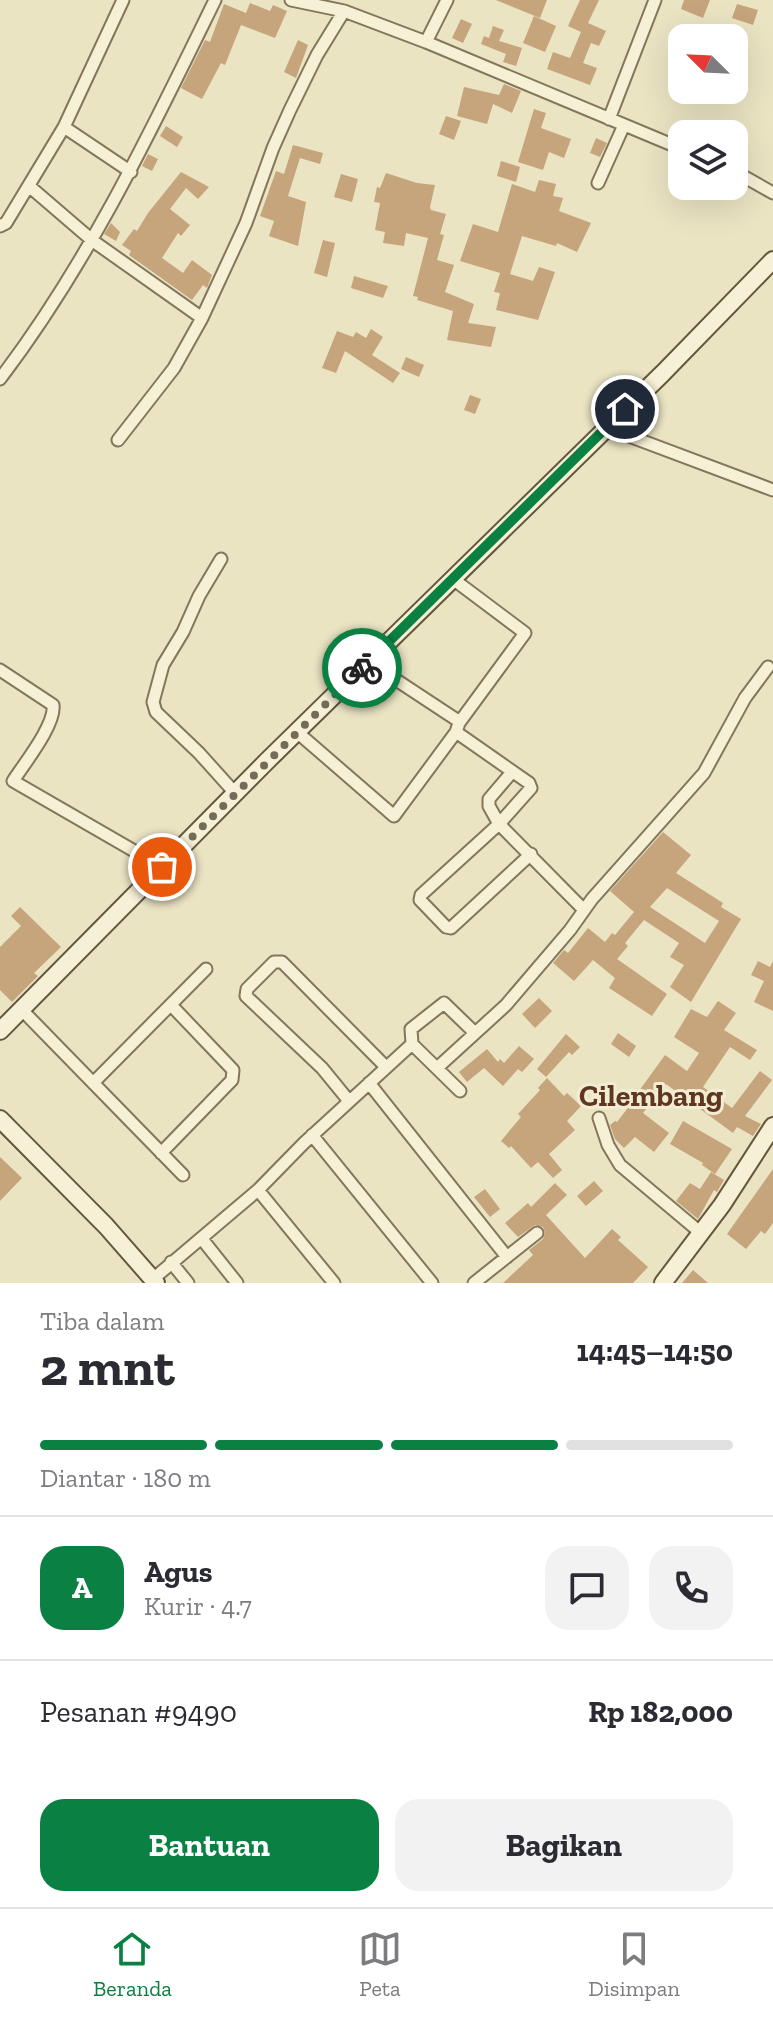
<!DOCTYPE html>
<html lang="id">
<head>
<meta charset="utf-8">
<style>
	:root { --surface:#fff; --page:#f2f2f3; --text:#2b2b33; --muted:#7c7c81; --line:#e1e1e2; --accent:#0b8043 }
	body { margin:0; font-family:"Zilla Slab",serif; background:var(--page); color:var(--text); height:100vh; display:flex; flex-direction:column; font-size:30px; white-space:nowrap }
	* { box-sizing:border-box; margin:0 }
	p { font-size:26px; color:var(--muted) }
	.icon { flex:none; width:44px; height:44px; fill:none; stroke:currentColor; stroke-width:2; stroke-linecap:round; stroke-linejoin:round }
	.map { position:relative; height:1283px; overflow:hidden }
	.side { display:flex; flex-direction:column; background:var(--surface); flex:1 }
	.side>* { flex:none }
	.needle { width:52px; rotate:294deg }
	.buttons { position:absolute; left:668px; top:24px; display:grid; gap:16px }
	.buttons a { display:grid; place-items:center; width:80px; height:80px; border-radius:16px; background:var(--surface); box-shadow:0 8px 32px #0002; font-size:40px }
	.pin { position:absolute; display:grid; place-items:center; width:68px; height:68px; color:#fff; margin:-34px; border:4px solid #fff; border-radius:50%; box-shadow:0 2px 8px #0007 }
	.courier { position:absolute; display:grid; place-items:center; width:80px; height:80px; margin:-40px; border:6px solid #0b8043; border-radius:50%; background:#fff; color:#222; box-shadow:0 2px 10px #0007 }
	.headline em { font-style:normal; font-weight:700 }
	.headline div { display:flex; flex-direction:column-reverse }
	.headline { display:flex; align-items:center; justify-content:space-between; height:136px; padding:0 40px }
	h1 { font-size:52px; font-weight:700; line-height:60px }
	.bar { display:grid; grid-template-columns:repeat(4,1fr); gap:12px 8px; align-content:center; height:96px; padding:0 40px }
	.bar i { height:10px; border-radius:6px; background:var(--line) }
	.bar .on { background:var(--accent) }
	.bar p { grid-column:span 4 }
	.line { display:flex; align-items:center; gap:20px; padding:0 40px; border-top:2px solid var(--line) }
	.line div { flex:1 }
	.round { display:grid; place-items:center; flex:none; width:84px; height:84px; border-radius:24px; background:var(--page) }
	.action { display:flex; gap:16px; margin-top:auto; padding:16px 40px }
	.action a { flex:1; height:92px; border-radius:24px; background:var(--accent); color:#fff; font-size:32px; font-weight:700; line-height:92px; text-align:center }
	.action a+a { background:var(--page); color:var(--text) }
	.dock { display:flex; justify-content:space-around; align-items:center; height:112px; border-top:2px solid var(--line); background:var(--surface); font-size:22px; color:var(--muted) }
	.dock a { display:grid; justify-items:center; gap:4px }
	.dock .on { color:var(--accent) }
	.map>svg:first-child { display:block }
	.building { fill:#c6a47c; fill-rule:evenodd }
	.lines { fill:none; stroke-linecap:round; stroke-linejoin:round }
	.street-casing { stroke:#83765b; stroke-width:15 }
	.secondary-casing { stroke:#65573f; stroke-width:20 }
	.street { stroke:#f6f1d6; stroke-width:11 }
	.secondary { stroke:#f6f1d6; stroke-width:16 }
	.done { stroke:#746c58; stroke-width:8; stroke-dasharray:0 14.4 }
	.route { stroke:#0b8043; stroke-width:10 }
	.labels { text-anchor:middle; stroke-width:6; stroke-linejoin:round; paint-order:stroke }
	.quarter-label { font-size:30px; font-weight:bold; fill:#5e3621; stroke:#f2edd2 }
</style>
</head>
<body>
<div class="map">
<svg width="773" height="1283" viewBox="0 0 773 1283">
	<rect width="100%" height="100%" fill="#eae4c3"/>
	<path class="building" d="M 496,0 L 547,0 L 540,18 Z
		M 580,0 L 599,0 L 588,23 L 606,31 L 599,46 L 591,43 L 583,63 L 597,68 L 590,85 L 547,69 L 553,52 L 570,58 L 581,32 L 568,26 Z
		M 684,0 L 710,0 L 703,18 L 681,9 Z
		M 250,3 L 270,11 L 273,5 L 287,11 L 275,38 L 241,25 L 225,65 L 221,63 L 202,99 L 181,88 L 205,40 L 210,42 L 224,4 L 246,13 Z
		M 737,4 L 758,10 L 753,25 L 732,18 Z
		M 534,16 L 556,26 L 545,52 L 523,43 Z
		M 461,19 L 472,24 L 463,43 L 452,38 Z
		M 493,26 L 504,30 L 499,41 L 522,48 L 516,66 L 503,62 L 506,54 L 481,44 L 484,36 L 489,38 Z
		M 298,40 L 308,45 L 296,78 L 284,72 Z
		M 504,84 L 521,91 L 512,113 L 493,104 L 487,124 L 457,116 L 464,87 L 499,95 Z
		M 534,109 L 546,113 L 541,128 L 571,139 L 564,158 L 549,152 L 543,170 L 518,162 Z
		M 446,116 L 461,121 L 454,140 L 439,134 Z
		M 716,121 L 728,125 L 724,134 L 711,134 Z
		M 166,126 L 183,137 L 177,147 L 160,136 Z
		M 596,138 L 607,143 L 600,157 L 590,153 Z
		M 293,145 L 323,153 L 320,164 L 300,158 L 288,196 L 306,202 L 298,246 L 269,236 L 274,221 L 260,216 L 276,171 L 284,174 Z
		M 148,154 L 158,159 L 152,171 L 142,166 Z
		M 501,161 L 520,167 L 516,182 L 497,176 Z
		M 181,172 L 209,187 L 198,199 L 186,188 L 170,209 L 190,225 L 181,236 L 178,233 L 162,258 L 183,273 L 192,260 L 212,275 L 207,288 L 203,285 L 192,300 L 129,255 L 131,251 L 122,245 L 134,229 L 137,231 L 148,213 Z
		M 386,173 L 417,183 L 435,185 L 430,207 L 431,210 L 446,214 L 440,234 L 444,235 L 437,260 L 454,265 L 445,292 L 474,304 L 468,323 L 496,327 L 491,347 L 447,340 L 453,311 L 417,300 L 418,297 L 413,296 L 428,238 L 406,233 L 404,246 L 383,243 L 385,232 L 375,230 L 380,203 L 374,202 L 377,187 L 380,188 Z
		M 341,174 L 358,179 L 352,202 L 334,197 Z
		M 539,180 L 556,184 L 553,196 L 563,198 L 559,211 L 591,223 L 577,252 L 557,243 L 556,246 L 522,236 L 510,274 L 533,281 L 539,267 L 555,272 L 538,320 L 496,310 L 500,293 L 494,292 L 500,273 L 460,261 L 473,224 L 498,232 L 512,184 L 535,192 Z
		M 111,223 L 120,232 L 116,241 L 104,234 Z
		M 323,240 L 335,243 L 327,277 L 314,273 Z
		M 354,276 L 388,286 L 383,298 L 351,288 Z
		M 371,329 L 383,337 L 372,355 L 400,373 L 393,383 L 345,351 L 336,373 L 322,368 L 337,331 L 353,337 L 356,332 L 366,338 Z
		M 406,357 L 424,365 L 419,377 L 401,369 Z
		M 470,395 L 481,399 L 475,414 L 464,410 Z
		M 663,832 L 691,855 L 676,873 L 723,903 L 721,907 L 741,919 L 691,1002 L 670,987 L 684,965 L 670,957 L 679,943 L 644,920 L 625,943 L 628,946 L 617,959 L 667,994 L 652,1016 L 609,988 L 615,978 L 593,960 L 574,981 L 553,963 L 564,950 L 568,953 L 588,928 L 605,942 L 612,933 L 615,935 L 634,912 L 610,891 ZM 667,888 L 719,921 L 705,943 L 650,907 Z
		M 20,907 L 61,947 L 34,973 L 38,976 L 12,1002 L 0,990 L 0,947 L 21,926 L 11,916 Z
		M 758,961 L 770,967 L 773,961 L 773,1011 L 754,1002 L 764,981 L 751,975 Z
		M 539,998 L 552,1011 L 535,1028 L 522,1014 Z
		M 718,1001 L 736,1013 L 724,1030 L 757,1050 L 750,1060 L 730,1047 L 703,1087 L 732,1108 L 760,1071 L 772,1080 L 745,1116 L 761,1124 L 753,1136 L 737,1127 L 733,1133 L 666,1084 L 643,1113 L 669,1133 L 654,1152 L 635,1137 L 624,1148 L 615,1139 L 610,1125 L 615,1121 L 617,1122 L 637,1096 L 636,1095 L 665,1055 L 687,1071 L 699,1053 L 674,1037 L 691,1009 L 707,1017 Z
		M 618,1033 L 636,1046 L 629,1057 L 611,1044 Z
		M 566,1034 L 580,1047 L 572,1055 L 569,1052 L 546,1077 L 537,1069 Z
		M 519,1046 L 534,1059 L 522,1072 L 518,1069 L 503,1086 L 484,1068 L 467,1082 L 459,1072 L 487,1049 L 498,1062 L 500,1059 L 504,1063 Z
		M 547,1078 L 564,1096 L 567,1093 L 581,1106 L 567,1121 L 575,1130 L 549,1154 L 562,1170 L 553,1178 L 538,1162 L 531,1168 L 511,1146 L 509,1148 L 501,1141 L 521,1117 L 518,1114 L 540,1090 L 538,1088 Z
		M 683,1121 L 732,1149 L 715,1174 L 702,1165 L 703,1163 L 670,1144 Z
		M 0,1157 L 22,1178 L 0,1201 Z
		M 773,1169 L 773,1223 L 765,1234 L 761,1231 L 746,1249 L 727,1234 Z
		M 711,1172 L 724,1180 L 717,1192 L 714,1190 L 698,1219 L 676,1201 L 690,1183 L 700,1189 Z
		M 594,1181 L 603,1191 L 586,1206 L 577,1196 Z
		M 555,1183 L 567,1195 L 546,1215 L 585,1258 L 612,1229 L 621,1237 L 618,1240 L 648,1267 L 633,1283 L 503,1283 L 533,1255 L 529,1250 L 543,1239 L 545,1233 L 543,1227 L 535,1225 L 518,1237 L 505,1223 L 528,1203 L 531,1207 Z
		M 485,1189 L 500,1209 L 490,1217 L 474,1197 Z
		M 693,1270 L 708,1283 L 682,1283 Z"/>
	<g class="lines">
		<defs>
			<path id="street" d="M 291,0 L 344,11 L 426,42 L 682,149
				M 426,42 L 447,0
				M 609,119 L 655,0
				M 64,127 L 131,172
				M 734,171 L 773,193
				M 598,183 L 624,125
				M 29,186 L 93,241 L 202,318 L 246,223 L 273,148 L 290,110 L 317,55 L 344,11
				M 0,226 L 6,223 L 64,127 L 123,0
				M 0,379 C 89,262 151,131 215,0
				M 605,427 L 773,490
				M 118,440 L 174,368 L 202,318
				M 221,559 L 199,596 L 183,632 L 163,665 L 153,702 L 156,712 L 199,753 L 235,793
				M 453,579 L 525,633 L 459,723
				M 369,662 L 457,720 L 459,723 L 456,732 L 529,783 L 531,788 L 499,824 L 421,895 L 420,900 L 446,927 L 451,928 L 531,854
				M 0,670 L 53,705 C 56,724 24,764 13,781 L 162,867
				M 297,732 L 394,816 L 456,732
				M 512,772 L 489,799 L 489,806 L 499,824 L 584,910
				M 21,1009 L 183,1175
				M 437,1068 L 506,1005 L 570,930 L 592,899 L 704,773 L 745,698 L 768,667
				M 93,1083 L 206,969
				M 369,1083 L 507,1257
				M 460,1091 L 412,1044 L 411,1029 L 444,1003 L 475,1033
				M 349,1101 L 322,1068 L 246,996 L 247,989 L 274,962 L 282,962 L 386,1067
				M 599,1118 L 608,1145 L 620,1165 L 701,1233
				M 312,1135 L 432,1283
				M 161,1153 L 232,1080 L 233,1070 L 171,1005
				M 258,1190 L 334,1283
				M 202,1239 L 237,1283
				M 171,1262 L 188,1283
				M 153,1279 L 258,1190 L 304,1143 L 412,1044
				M 474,1283 L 537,1233"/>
			<path id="secondary" d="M 0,1031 L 267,761 L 663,373 L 773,260
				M 0,1119 L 106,1226 L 156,1283
				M 663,1283 L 722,1205 L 773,1126"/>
		</defs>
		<use href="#street" class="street-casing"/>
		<use href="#secondary" class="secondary-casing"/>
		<use href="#street" class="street"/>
		<use href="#secondary" class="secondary"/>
	</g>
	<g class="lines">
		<path class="done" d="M 162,867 L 362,668"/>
		<path class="route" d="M 362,668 L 625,409"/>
	</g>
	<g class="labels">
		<g class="quarter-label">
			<text x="651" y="1106">Cilembang</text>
		</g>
	</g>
</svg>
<div class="buttons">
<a><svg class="needle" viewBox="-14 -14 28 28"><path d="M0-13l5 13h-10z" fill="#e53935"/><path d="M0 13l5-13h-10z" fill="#7c7c81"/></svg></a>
<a><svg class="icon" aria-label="layers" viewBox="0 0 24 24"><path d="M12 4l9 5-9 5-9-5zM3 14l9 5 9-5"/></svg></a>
</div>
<div class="pin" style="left:162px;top:867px;background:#ea580c"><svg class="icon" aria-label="bag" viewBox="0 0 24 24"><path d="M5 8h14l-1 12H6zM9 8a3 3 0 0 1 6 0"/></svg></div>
<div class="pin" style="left:625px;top:409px;background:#1f2937"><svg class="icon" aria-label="home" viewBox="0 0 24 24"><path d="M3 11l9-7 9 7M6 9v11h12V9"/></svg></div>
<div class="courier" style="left:362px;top:668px"><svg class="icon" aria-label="bike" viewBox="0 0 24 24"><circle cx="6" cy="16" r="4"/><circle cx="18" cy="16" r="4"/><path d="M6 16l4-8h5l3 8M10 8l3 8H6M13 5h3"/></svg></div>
</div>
<section class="side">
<div class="headline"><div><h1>2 mnt</h1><p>Tiba dalam</p></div><em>14:45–14:50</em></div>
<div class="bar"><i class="on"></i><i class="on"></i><i class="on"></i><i></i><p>Diantar · 180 m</p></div>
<div class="line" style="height:144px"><b class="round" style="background:var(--accent);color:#fff">A</b><div><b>Agus</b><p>Kurir · 4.7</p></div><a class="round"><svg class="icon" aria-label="chat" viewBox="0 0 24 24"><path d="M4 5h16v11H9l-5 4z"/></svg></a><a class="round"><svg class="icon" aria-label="phone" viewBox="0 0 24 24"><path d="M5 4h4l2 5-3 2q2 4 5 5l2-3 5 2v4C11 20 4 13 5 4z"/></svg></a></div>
<div class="line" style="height:104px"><div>Pesanan #9490</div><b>Rp 182,000</b></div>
<div class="action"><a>Bantuan</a><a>Bagikan</a></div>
</section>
<nav class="dock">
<a class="on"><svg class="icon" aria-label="home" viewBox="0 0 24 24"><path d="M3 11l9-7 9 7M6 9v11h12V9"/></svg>Beranda</a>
<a><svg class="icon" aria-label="map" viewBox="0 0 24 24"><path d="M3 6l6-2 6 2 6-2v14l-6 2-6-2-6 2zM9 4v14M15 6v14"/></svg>Peta</a>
<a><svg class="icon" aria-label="saved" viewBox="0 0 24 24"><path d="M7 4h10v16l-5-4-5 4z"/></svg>Disimpan</a>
</nav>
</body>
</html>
